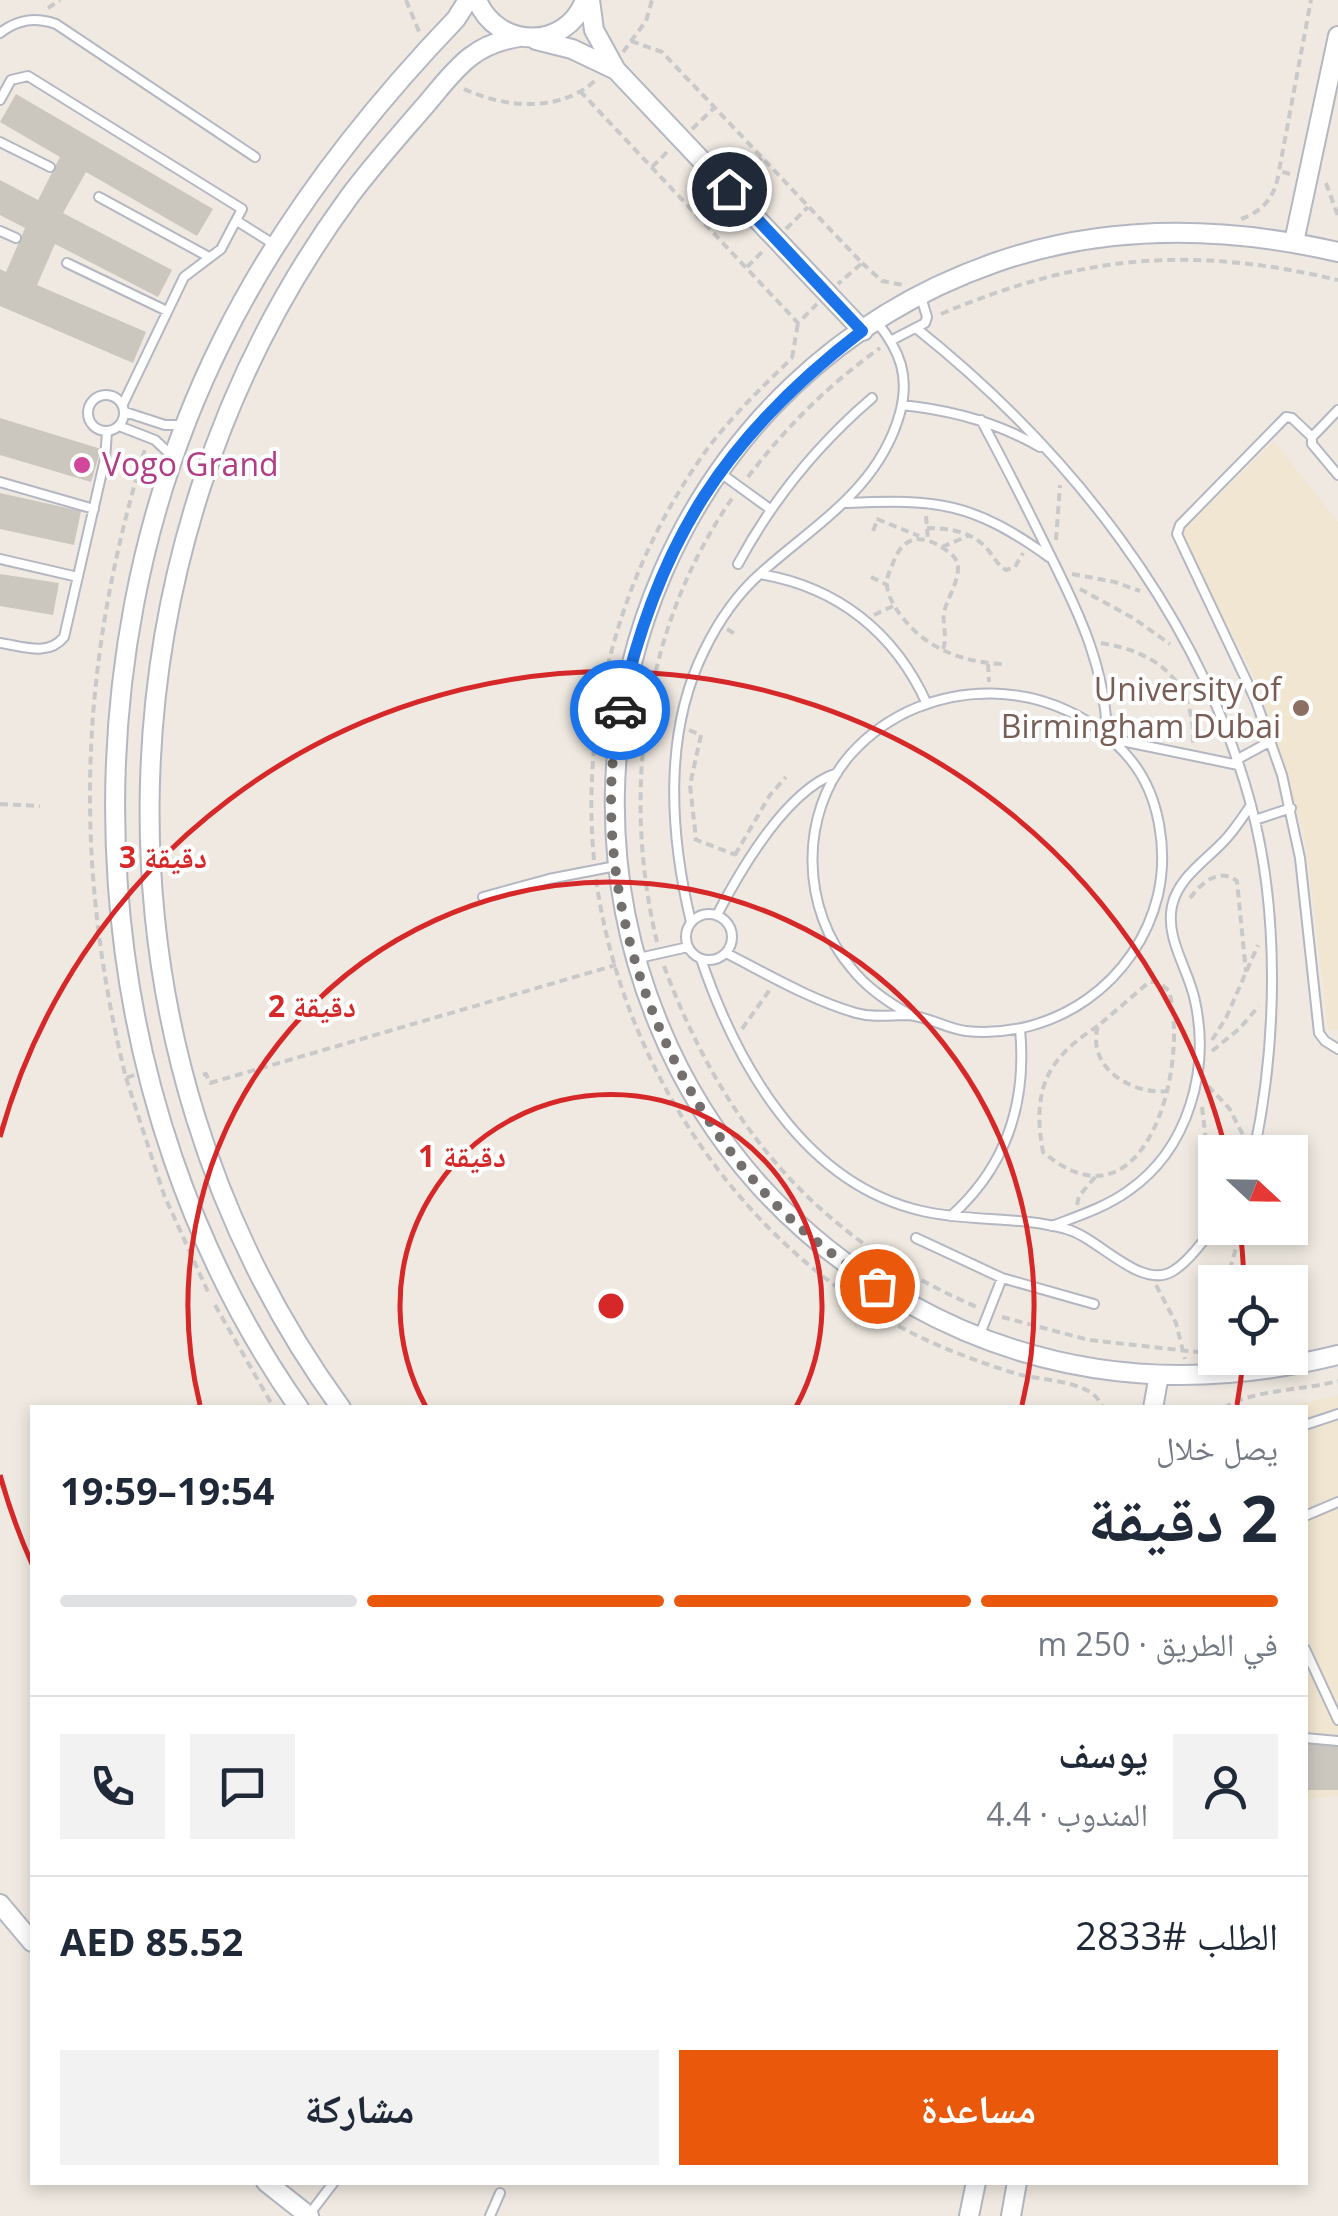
<!DOCTYPE html>
<html lang="ar">
<head>
<meta charset="utf-8">
<style>
	:root { --surface:#fff; --page:#f2f2f3; --text:#1f2937; --muted:#747a83; --line:#e0e1e3; --accent:#ea580c }
	body { margin:0; font-family:"Open Sans","Noto Naskh Arabic",sans-serif; background:var(--page); color:var(--text); direction:rtl; height:100vh; display:flex; flex-direction:column; font-size:38px; white-space:nowrap }
	* { box-sizing:border-box; margin:0 }
	p { font-size:32px; color:var(--muted) }
	.icon { flex:none; width:55px; height:55px; fill:none; stroke:currentColor; stroke-width:2; stroke-linecap:round; stroke-linejoin:round }
	.map { position:relative; flex:1; overflow:hidden; direction:ltr }
	.sheet { position:absolute; left:30px; top:1405px; width:1278px; height:780px; display:flex; flex-direction:column; background:var(--surface); border-radius:0px; box-shadow:0 5px 15px #0003; direction:rtl }
	.sheet>* { flex:none }
	.needle { width:65px; rotate:112deg }
	.controls { position:absolute; left:1198px; top:1135px; display:grid; gap:20px }
	.controls a { display:grid; place-items:center; width:110px; height:110px; border-radius:0px; background:var(--surface); box-shadow:0 5px 15px #0003; font-size:50px }
	.pin { position:absolute; display:grid; place-items:center; width:85px; height:85px; color:#fff; margin:-42px; border:5px solid #fff; border-radius:50%; box-shadow:0 2px 10px #0007 }
	.courier { position:absolute; display:grid; place-items:center; width:100px; height:100px; margin:-50px; border:8px solid #1a73e8; border-radius:50%; background:#fff; color:#222; box-shadow:0 2px 12px #0007 }
	.overview em { font-style:normal; font-weight:700 }
	.overview div { display:flex; flex-direction:column-reverse }
	.overview { display:flex; align-items:center; justify-content:space-between; height:170px; padding:0 30px }
	h1 { font-size:65px; font-weight:700; line-height:75px }
	.bar { display:grid; grid-template-columns:repeat(4,1fr); gap:15px 10px; align-content:center; height:120px; padding:0 30px }
	.bar i { height:12px; border-radius:8px; background:var(--line) }
	.bar .on { background:var(--accent) }
	.bar p { grid-column:span 4 }
	.line { display:flex; align-items:center; gap:25px; padding:0 30px; border-top:2px solid var(--line) }
	.line div { flex:1 }
	.round { display:grid; place-items:center; flex:none; width:105px; height:105px; border-radius:0px; background:var(--page) }
	.button { display:flex; gap:20px; margin-top:auto; padding:20px 30px }
	.button a { flex:1; height:115px; border-radius:0px; background:var(--accent); color:#fff; font-size:40px; font-weight:700; line-height:115px; text-align:center }
	.button a+a { background:var(--page); color:var(--text) }
	.map>svg:first-child { display:block }
	.education { fill:#f0e6d1 }
	.building { fill:#cbc7bf }
	.lines { fill:none; stroke-linecap:round; stroke-linejoin:round }
	.service-casing { stroke:#b4b7c1; stroke-width:12 }
	.tertiary-casing { stroke:#b4b7c1; stroke-width:22 }
	.path { stroke:#c9c9c9; stroke-width:4; stroke-dasharray:8 5; stroke-linecap:butt }
	.service { stroke:#fff; stroke-width:8 }
	.tertiary { stroke:#fff; stroke-width:18 }
	.done { stroke:#726f6d; stroke-width:10; stroke-dasharray:0 18 }
	.route { stroke:#1a73e8; stroke-width:12 }
	.ring { fill:none; stroke:#d62828; stroke-width:5 }
	.hotel-dot { fill:#d1479c; stroke:#fff; stroke-width:4 }
	.education-dot { fill:#8d6e63; stroke:#fff; stroke-width:4 }
	.labels { text-anchor:middle; stroke-width:8; stroke-linejoin:round; paint-order:stroke }
	.hotel-label { font-size:32px; fill:#b23c85; stroke:#fff; text-anchor:start }
	.education-label { font-size:32px; fill:#785e54; stroke:#fff; text-anchor:end }
	.centre { fill:#d62828; stroke:#fff; stroke-width:5 }
	.ring-label { font-size:30px; text-anchor:middle; font-weight:bold; fill:#d62828; stroke:#fff; stroke-width:8; stroke-linejoin:round; paint-order:stroke }
</style>
</head>
<body>
<div class="map">
<svg width="1338" height="2216" viewBox="0 0 1338 2216">
	<rect width="100%" height="100%" fill="#efe9e1"/>
	<path class="education" d="M 1274,441 L 1338,522 L 1338,1030 L 1328,1029 L 1306,843 L 1277,745 L 1252,672 L 1180,534 Z
		M 1338,1395 L 1338,1796 L 1305,1799 L 1305,1408 L 1283,1408 Z"/>
	<path class="building" d="M 16,94 L 213,209 L 197,236 L 86,172 L 63,213 L 172,270 L 158,297 L 55,244 L 37,285 L 146,332 L 133,363 L 0,306 L 0,269 L 6,272 L 25,228 L 0,215 L 0,180 L 38,200 L 60,157 L 0,122 Z
		M 0,418 L 101,449 L 91,482 L 0,455 Z
		M 0,493 L 81,511 L 74,545 L 0,529 Z
		M 0,574 L 59,583 L 53,615 L 0,606 Z
		M 1305,1743 L 1338,1743 L 1338,1790 L 1305,1790 Z"/>
	<g class="lines">
		<defs>
			<path id="service" d="M 0,33 C 18,19 35,17 56,24 L 255,157
				M 0,100 L 11,80 L 28,76 L 242,209 L 221,249 L 184,277 L 123,404
				M 0,142 L 50,167
				M 99,197 L 209,257
				M 237,221 L 275,245
				M 0,231 L 16,238
				M 67,263 L 167,311
				M 916,328 C 1068,449 1200,615 1251,805 C 1280,913 1277,1044 1254,1152
				M 892,340 L 925,323 L 927,317 L 921,297
				M88 413a18 18 0 1 1 36 0a18 18 0 1 1-36 0Z
				M 902,405 C 951,410 997,422 1040,447
				M 1338,410 L 1312,437 L 1312,444 L 1338,475
				M 125,412 L 165,425 L 186,425
				M 981,420 C 1006,466 1029,512 1052,559 C 1081,617 1105,669 1107,734
				M 119,426 L 155,440 L 171,455
				M 1312,437 L 1292,418 L 1286,417 L 1180,525 L 1177,534 L 1256,701 L 1282,775 L 1300,858 L 1319,1033 L 1325,1041 L 1338,1049
				M 719,472 L 770,509
				M 0,482 L 94,509
				M 847,503 C 938,499 972,502 1049,557
				M 0,559 L 78,577
				M 738,564 C 773,499 816,446 872,398
				M 760,574 C 838,587 895,633 927,704
				M 0,643 C 22,646 48,657 64,637 L 105,459 L 107,432
				M 1112,739 L 1238,765
				M 1236,760 L 1271,741
				M 1255,820 L 1291,808
				M 483,897 L 549,879 L 616,866
				M686 937a23 23 0 1 1 46 0a23 23 0 1 1-46 0Z
				M 717,915 C 741,869 786,790 837,773
				M 691,922 C 670,835 663,734 704,651 C 718,622 738,593 762,572 C 817,523 879,488 900,413 C 910,376 900,351 877,322
				M 726,953 C 767,974 811,1000 856,1013 C 874,1018 890,1015 908,1015 C 927,1016 947,1029 966,1031 C 1055,1040 1137,982 1158,895 C 1168,851 1160,795 1130,759 C 1060,674 926,671 851,754 C 798,814 801,910 852,969 C 868,989 889,1003 911,1015
				M 639,958 L 688,947
				M 701,959 C 737,1065 804,1184 922,1211 C 969,1222 1020,1216 1066,1229 C 1098,1237 1141,1291 1173,1271 C 1189,1261 1202,1242 1215,1227
				M 951,1216 C 1007,1166 1027,1102 1020,1029
				M 1052,1226 C 1078,1216 1106,1207 1128,1191 C 1189,1149 1210,1069 1195,1001 C 1189,970 1165,939 1172,906 C 1178,878 1205,861 1223,842 C 1234,831 1242,818 1251,805
				M 916,1238 L 1002,1278 L 1094,1304
				M 980,1334 L 1002,1278
				M 1305,1425 L 1338,1414
				M 1305,1516 L 1338,1502
				M 1305,1649 L 1338,1720
				M 1305,1738 L 1338,1741
				M 308,2216 L 334,2182
				M 490,2216 L 500,2193"/>
			<path id="tertiary" d="M 477,0 C 497,49 566,51 585,0
				M 590,0 L 594,30 L 616,70 L 863,331
				M 536,40 L 572,49 L 614,69
				M 1294,242 L 1338,36
				M 1338,252 C 1224,226 1105,224 994,263 C 683,372 534,724 659,1025 C 708,1145 795,1240 908,1303 C 1043,1379 1189,1392 1338,1355
				M 299,1408 C 84,1101 56,673 223,339 C 282,220 364,115 456,19 L 468,0
				M 341,1408 C 80,1049 89,552 349,197 C 372,166 398,137 423,108 C 438,91 452,71 470,57 C 484,46 501,40 519,37
				M 1153,1408 L 1159,1375
				M 0,1904 L 32,1942
				M 266,2182 L 309,2216
				M 969,2216 L 976,2182
				M 1011,2216 L 1017,2182"/>
		</defs>
		<use href="#service" class="service-casing"/>
		<use href="#tertiary" class="tertiary-casing"/>
		<path class="path" d="M 406,0 L 420,34
			M 48,8 L 60,0
			M 631,41 L 662,52 L 862,263 L 838,284
			M 623,52 L 646,21 L 652,0
			M 464,89 C 505,108 560,113 596,80
			M 580,91 L 798,323 L 817,304
			M 692,129 L 714,108
			M 652,167 L 670,149
			M 1290,174 L 1279,171 L 1311,0
			M 739,179 L 762,158
			M 1326,183 L 1338,216
			M 699,216 L 718,199
			M 1241,219 C 1264,211 1276,195 1279,171
			M 786,229 L 808,207
			M 862,263 L 882,281 L 903,285
			M 747,267 L 765,249
			M 941,314 C 1081,255 1190,245 1338,280
			M 792,358 L 798,323
			M 748,477 C 786,427 828,385 880,348
			M 926,516 L 928,540
			M 877,519 L 919,536
			M 927,528 C 950,528 974,532 989,551 C 995,559 997,564 1006,570 L 1015,567 L 1023,553
			M 873,531 L 878,518
			M 1056,540 L 1060,485
			M 942,547 L 970,535
			M 1072,574 L 1115,582 L 1140,591
			M 871,577 L 887,585
			M 1080,589 L 1133,618 L 1170,644
			M 874,615 L 893,606
			M 727,629 L 738,636
			M 1101,643 C 1159,652 1196,683 1193,746
			M 943,649 C 948,637 942,625 944,612 C 948,597 958,583 958,568 C 958,559 952,554 946,550 C 922,533 903,535 893,563 C 890,570 886,578 887,586 C 889,601 899,614 909,625 C 933,652 972,664 1006,664
			M 988,664 L 989,682
			M 689,730 L 701,735 L 690,785 L 696,839
			M 0,804 L 40,806
			M 694,839 L 736,855
			M 735,855 L 770,795 L 786,777
			M 594,860 C 580,715 622,566 708,448 C 733,415 762,387 792,358
			M 596,879 C 624,1082 762,1278 957,1353 C 978,1361 999,1369 1021,1375 C 1042,1380 1078,1381 1094,1395 C 1098,1398 1100,1403 1103,1408
			M 1190,898 C 1202,883 1218,867 1237,881 L 1246,972
			M 657,942 C 621,792 643,626 733,497
			M 664,966 C 724,1128 818,1239 979,1308
			M 1098,1026 C 1045,1059 1032,1092 1043,1152 C 1145,1239 1190,1066 1169,991 L 1159,982 L 1149,982 L 1098,1026 C 1086,1067 1131,1095 1168,1091
			M 742,1029 L 771,988
			M 1212,1040 L 1226,1018 L 1258,945
			M 1212,1051 L 1239,1029 L 1259,1006
			M 134,1075 L 126,1078 C 72,859 79,665 145,449
			M 203,1075 L 206,1074 L 210,1083 L 616,965
			M 126,1078 L 164,1195 L 208,1292
			M 1208,1086 L 1229,1108 L 1243,1135
			M 1202,1107 L 1215,1217
			M 1077,1205 L 1079,1196 L 1096,1176
			M 1226,1282 L 1242,1228
			M 1156,1285 L 1176,1323 L 1185,1359
			M 215,1305 L 274,1408
			M 1002,1317 L 1089,1340 L 1206,1353 L 1215,1317
			M 1224,1408 C 1249,1390 1306,1390 1338,1381"/>
		<use href="#service" class="service"/>
		<use href="#tertiary" class="tertiary"/>
	</g>
	<g class="lines">
		<path class="done" d="M 620,710 C 587,872 648,1060 756,1183 C 791,1224 833,1256 877,1286"/>
		<path class="route" d="M 620,710 C 658,541 725,436 862,331 L 729,189"/>
	</g>
	<g class="ring">
		<path d="M426 1407A211 211 0 1 1 796 1407"/>
		<path d="M200 1405A423 423 0 1 1 1022 1405"/>
		<path d="M1243 1361A634 634 0 0 1 1237 1405M32 1564A634 634 0 0 1 0 1475M0 1137A634 634 0 0 1 1225 1147M1240 1229A634 634 0 0 1 1244 1278"/>
	</g>
	<circle class="hotel-dot" cx="82" cy="465" r="10"/>
	<circle class="education-dot" cx="1301" cy="708" r="10"/>
	<g class="labels">
		<g class="hotel-label">
			<text x="102" y="476">Vogo Grand</text>
		</g>
		<g class="education-label">
			<text x="1281" y="701">University of<tspan x="1281" dy="37">Birmingham Dubai</tspan></text>
		</g>
	</g>
	<circle cx="611" cy="1306" r="15" class="centre"/>
	<g class="ring-label">
		<text x="163" y="868">3 دقيقة</text>
		<text x="312" y="1017">2 دقيقة</text>
		<text x="462" y="1167">1 دقيقة</text>
	</g>
</svg>
<div class="controls">
<a><svg class="needle" viewBox="-14 -14 28 28"><path d="M0-13l5 13h-10z" fill="#e53935"/><path d="M0 13l5-13h-10z" fill="#747a83"/></svg></a>
<a><svg class="icon" aria-label="locate" viewBox="0 0 24 24"><circle cx="12" cy="12" r="6"/><path d="M12 2v4M12 18v4M2 12h4M18 12h4"/></svg></a>
</div>
<div class="pin" style="left:877px;top:1286px;background:#ea580c"><svg class="icon" aria-label="bag" viewBox="0 0 24 24"><path d="M5 8h14l-1 12H6zM9 8a3 3 0 0 1 6 0"/></svg></div>
<div class="pin" style="left:729px;top:189px;background:#1f2937"><svg class="icon" aria-label="home" viewBox="0 0 24 24"><path d="M3 11l9-7 9 7M6 9v11h12V9"/></svg></div>
<div class="courier" style="left:620px;top:710px"><svg class="icon" aria-label="car" viewBox="0 0 24 24"><path d="M5 17H2v-5l4-1 3-4h7l3 4 3 1v5h-3M9 17h6M6 11h13"/><circle cx="7" cy="17" r="2"/><circle cx="17" cy="17" r="2"/></svg></div>
<section class="sheet">
<div class="overview"><div><h1>2 دقيقة</h1><p>يصل خلال</p></div><em>19:54–19:59</em></div>
<div class="bar"><i class="on"></i><i class="on"></i><i class="on"></i><i></i><p>في الطريق · 250 m</p></div>
<div class="line" style="height:180px"><a class="round"><svg class="icon" aria-label="person" viewBox="0 0 24 24"><circle cx="12" cy="8" r="4"/><path d="M4 21q1-7 8-7t8 7"/></svg></a><div><b>يوسف</b><p>المندوب · 4.4</p></div><a class="round"><svg class="icon" aria-label="chat" viewBox="0 0 24 24"><path d="M4 5h16v11H9l-5 4z"/></svg></a><a class="round"><svg class="icon" aria-label="phone" viewBox="0 0 24 24"><path d="M5 4h4l2 5-3 2q2 4 5 5l2-3 5 2v4C11 20 4 13 5 4z"/></svg></a></div>
<div class="line" style="height:130px"><div>الطلب #2833</div><b>AED 85.52</b></div>
<div class="button"><a>مساعدة</a><a>مشاركة</a></div>
</section>
</div>
</body>
</html>
